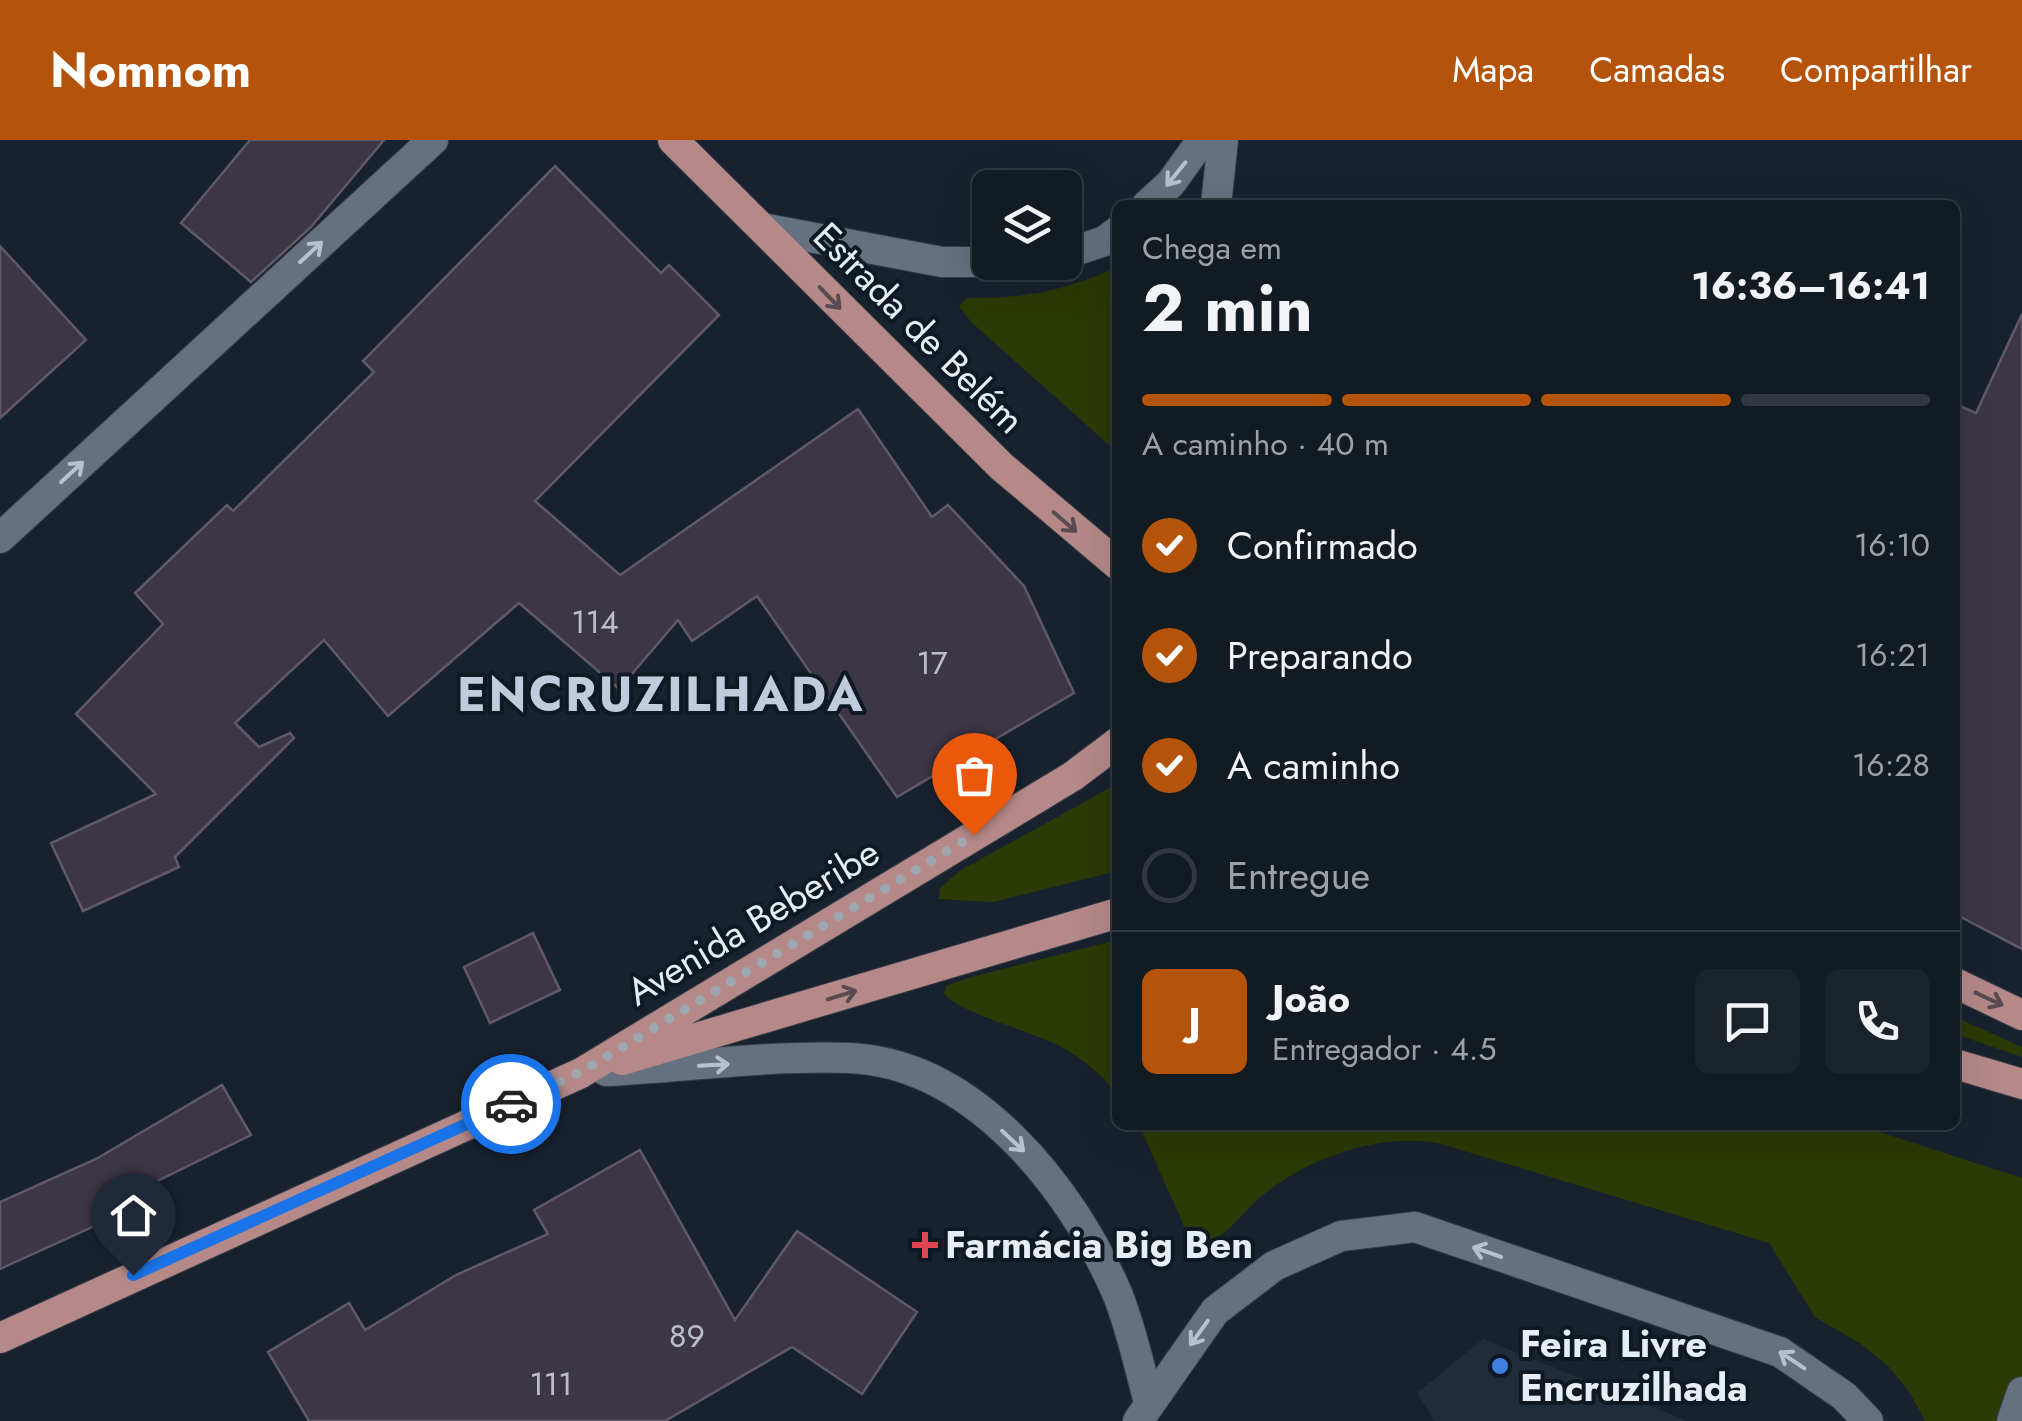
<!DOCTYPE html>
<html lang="pt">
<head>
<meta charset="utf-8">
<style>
	:root { --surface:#121a22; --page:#1b232a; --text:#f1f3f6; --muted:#9ca1a5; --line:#313840; --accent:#b45309 }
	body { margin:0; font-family:Jost,sans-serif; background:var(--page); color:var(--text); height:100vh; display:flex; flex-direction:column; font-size:38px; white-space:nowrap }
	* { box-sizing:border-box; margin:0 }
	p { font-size:32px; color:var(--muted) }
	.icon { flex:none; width:55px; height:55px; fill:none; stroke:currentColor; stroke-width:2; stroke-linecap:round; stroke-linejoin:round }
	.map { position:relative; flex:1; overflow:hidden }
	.drawer { position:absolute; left:1112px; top:60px; width:848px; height:930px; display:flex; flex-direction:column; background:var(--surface); border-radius:15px; box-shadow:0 10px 40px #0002,0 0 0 2px var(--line) }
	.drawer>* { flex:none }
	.controls { position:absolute; left:972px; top:30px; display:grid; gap:20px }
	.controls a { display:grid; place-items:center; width:110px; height:110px; border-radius:15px; background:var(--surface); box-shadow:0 10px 40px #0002,0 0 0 2px var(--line); font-size:50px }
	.pin { position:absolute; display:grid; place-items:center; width:85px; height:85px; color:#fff; margin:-102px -42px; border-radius:50% 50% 50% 0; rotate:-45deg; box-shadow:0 0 10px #0007 }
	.pin .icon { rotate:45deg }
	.courier { position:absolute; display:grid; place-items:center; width:100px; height:100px; margin:-50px; border:8px solid #1a73e8; border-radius:50%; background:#fff; color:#222; box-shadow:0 2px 12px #0007 }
	.overview em { font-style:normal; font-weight:700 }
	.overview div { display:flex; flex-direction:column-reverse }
	.overview { display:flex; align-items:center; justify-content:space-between; height:170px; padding:0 30px }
	h1 { font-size:65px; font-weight:700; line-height:75px }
	.bar { display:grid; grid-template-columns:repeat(4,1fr); gap:15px 10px; align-content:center; height:120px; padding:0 30px }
	.bar i { height:12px; border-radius:8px; background:var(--line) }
	.bar .on { background:var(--accent) }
	.bar p { grid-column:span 4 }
	.line { display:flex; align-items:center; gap:25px; padding:0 30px; border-top:2px solid var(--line) }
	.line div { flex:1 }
	.round { display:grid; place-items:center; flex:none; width:105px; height:105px; border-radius:15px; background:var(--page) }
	ol { padding:0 30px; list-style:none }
	li { display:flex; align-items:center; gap:30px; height:110px }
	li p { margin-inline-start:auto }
	li .icon { padding:10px; border-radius:50%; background:var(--accent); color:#fff; stroke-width:4 }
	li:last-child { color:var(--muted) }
	li i { width:55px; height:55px; border:5px solid var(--line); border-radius:50% }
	header { display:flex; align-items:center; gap:60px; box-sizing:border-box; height:140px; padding:0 50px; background:var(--accent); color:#fff }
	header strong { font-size:48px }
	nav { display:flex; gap:55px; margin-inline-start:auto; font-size:35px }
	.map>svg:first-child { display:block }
	.built { fill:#1e2c3c }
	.green { fill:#2c3a05 }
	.building { fill:#3d3645; stroke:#605968; stroke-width:2.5 }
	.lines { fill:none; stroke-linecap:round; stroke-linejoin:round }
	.minor-casing { stroke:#363d47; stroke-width:32 }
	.major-casing { stroke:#363d47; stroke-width:32 }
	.minor { stroke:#65717f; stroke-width:30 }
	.major { stroke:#b48988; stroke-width:30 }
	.oneway { stroke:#b9c2cc }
	.oneway2 { stroke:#594b51 }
	.done { stroke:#9ea6af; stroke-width:10; stroke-dasharray:0 18 }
	.route { stroke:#1a73e8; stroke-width:12 }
	.health-dot { fill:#e0444e; stroke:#0f1924; stroke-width:4 }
	.shop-dot { fill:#3f7fe0; stroke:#0f1924; stroke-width:4 }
	.labels { text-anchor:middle; stroke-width:8; stroke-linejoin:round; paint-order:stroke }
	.number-label { font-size:32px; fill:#bcbfc9 }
	.street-label { font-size:38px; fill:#e6edf5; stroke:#0f1924 }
	.poi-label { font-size:38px; font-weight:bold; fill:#e6edf5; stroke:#0f1924; text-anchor:start }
	.district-label { font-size:48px; font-weight:bold; letter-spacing:2.5px; fill:#beccdb; stroke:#0f1924 }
</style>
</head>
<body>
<header>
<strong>Nomnom</strong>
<nav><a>Mapa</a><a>Camadas</a><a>Compartilhar</a></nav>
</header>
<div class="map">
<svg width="2022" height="1281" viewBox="0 0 2022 1281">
	<rect width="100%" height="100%" fill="#18222e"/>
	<path class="built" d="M 1483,1199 L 1688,1281 L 1435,1281 L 1417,1253 Z"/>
	<path class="green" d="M 1117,127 L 1117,312 L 971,182 L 959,166 L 967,158 C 1021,159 1069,150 1117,127 Z
		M 1117,644 L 1117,731 L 993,762 L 939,759 L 940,748 L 961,730 Z
		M 1117,800 L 1117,953 C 1102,936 1084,919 1063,908 C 1038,893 955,872 944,853 L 946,846 L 968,838 Z
		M 1955,877 L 2022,907 L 2022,917 L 1955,894 Z
		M 1139,985 L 1858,985 L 2022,1038 L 2022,1247 L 2010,1281 L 1925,1281 L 1910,1253 L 1888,1226 L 1861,1204 L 1815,1177 L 1769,1103 L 1438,1003 C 1376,993 1306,1019 1259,1058 C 1246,1069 1234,1086 1220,1096 C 1211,1102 1200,1102 1190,1099 Z"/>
	<path class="building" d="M 250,0 L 384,0 L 311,87 L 251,142 L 181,83 Z
		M 555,26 L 661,133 L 669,125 L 719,175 L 535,361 L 620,435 L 858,269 L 932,377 L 948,365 L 1024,446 L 1074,553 L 897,657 L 757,456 L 692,501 L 678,480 L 619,549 L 519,463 L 388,576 L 324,500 L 235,583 L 259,607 L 290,593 L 294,598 L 175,717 L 179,727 L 83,771 L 51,703 L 156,654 L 76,574 L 163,484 L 135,453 L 227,365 L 233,371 L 374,232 L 363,221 Z
		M 0,106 L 86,200 L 0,278 Z
		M 2022,174 L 2022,809 L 1955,774 L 1955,264 L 1976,273 Z
		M 533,793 L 560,850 L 490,883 L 464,827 Z
		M 222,945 L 251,995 L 135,1052 L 141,1065 L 0,1129 L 0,1062 L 96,1019 Z
		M 640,1010 L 735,1180 L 797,1091 L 917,1172 L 862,1254 L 792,1207 L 665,1281 L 309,1281 L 268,1212 L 349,1163 L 365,1190 L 456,1135 L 548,1094 L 534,1070 Z"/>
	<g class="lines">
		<defs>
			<path id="minor" d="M 1147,65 L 1171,43 L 1202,0
				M 1216,65 L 1223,0
				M 762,88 L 942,122 L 1014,122
				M 1065,114 L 1105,101 L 1118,91
				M 0,398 L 433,0
				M 606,931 C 686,927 769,915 849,918 C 973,923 1071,1047 1117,1153 C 1131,1187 1139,1226 1149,1262
				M 1138,1281 L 1215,1171 L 1274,1126 L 1341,1096 L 1415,1087 L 1780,1212 L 1844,1256 L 1868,1281
				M 2012,1281 L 2022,1252"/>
			<path id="major" d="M 673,0 L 1001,326 L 1118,425
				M 1955,843 L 2022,875
				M 622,920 L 1118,773
				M 1955,924 L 2022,944
				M 0,1198 L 581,933 L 1073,636 L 1118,602"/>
		</defs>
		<use href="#minor" class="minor-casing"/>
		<use href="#major" class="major-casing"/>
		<use href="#minor" class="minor"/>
		<use href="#major" class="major"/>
	</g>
	<defs><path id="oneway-shaft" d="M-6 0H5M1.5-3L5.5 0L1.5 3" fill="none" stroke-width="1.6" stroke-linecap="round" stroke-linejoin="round" transform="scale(2.5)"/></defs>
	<g class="oneway">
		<use href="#oneway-shaft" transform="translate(1176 34) rotate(129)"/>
		<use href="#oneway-shaft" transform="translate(311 112) rotate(-43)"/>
		<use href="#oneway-shaft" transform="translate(72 332) rotate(-43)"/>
		<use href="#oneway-shaft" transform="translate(714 925) rotate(-3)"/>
		<use href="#oneway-shaft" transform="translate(1013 1001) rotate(43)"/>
		<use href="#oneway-shaft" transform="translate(1487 1112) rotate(-161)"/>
		<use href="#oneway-shaft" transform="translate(1199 1193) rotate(126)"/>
		<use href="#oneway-shaft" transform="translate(1792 1220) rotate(-146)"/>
	</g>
	<g class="oneway2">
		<use href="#oneway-shaft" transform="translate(830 158) rotate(46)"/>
		<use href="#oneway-shaft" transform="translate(1065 382) rotate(41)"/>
		<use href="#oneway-shaft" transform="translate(842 855) rotate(-17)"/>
		<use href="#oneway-shaft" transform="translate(1989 859) rotate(25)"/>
	</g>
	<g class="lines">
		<path class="done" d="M 511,964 L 581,932 L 974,695"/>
		<path class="route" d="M 133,1135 L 511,964"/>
	</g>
	<path class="health-dot" d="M920 1090h10v10h10v10h-10v10h-10v-10h-10v-10h10z"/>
	<circle class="shop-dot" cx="1500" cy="1226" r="10"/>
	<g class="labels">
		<g class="number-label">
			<text x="595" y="493">114</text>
			<text x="932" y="534">17</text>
			<text x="687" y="1207">89</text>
			<text x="551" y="1255">111</text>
		</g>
		<g class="street-label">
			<text transform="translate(919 188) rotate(45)" y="13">Estrada de Belém</text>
			<text transform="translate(753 782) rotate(-31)" y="13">Avenida Beberibe</text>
		</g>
		<g class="poi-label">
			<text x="945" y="1118">Farmácia Big Ben</text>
			<text x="1520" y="1217">Feira Livre<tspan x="1520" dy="44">Encruzilhada</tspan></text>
		</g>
		<g class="district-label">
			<text x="661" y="571">ENCRUZILHADA</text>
		</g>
	</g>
</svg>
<div class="controls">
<a><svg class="icon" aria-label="layers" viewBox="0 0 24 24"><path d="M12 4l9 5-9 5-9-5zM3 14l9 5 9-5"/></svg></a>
</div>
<div class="pin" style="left:974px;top:695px;background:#ea580c"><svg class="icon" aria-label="bag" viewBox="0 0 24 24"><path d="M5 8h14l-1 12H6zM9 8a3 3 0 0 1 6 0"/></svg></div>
<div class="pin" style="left:133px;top:1135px;background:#1f2937"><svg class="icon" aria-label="home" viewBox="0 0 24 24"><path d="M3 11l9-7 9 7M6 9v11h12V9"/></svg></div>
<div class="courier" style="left:511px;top:964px"><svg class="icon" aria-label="car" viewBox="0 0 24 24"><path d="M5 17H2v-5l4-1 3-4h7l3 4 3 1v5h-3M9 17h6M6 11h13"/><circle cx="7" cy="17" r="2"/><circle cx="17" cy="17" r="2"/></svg></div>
<section class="drawer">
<div class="overview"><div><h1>2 min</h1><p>Chega em</p></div><em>16:36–16:41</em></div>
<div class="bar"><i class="on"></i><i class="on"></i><i class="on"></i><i></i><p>A caminho · 40 m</p></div>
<ol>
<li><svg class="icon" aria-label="check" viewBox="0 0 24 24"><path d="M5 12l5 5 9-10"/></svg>Confirmado<p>16:10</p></li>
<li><svg class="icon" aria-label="check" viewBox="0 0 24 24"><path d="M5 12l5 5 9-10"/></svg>Preparando<p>16:21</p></li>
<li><svg class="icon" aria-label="check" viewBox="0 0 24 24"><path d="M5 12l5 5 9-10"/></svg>A caminho<p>16:28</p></li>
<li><i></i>Entregue</li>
</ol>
<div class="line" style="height:180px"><b class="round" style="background:var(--accent);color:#fff">J</b><div><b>João</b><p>Entregador · 4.5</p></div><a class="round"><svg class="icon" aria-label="chat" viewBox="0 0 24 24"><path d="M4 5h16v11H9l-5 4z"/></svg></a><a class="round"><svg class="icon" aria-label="phone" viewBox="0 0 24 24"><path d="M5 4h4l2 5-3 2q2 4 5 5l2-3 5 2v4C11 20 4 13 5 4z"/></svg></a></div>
</section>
</div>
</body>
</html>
